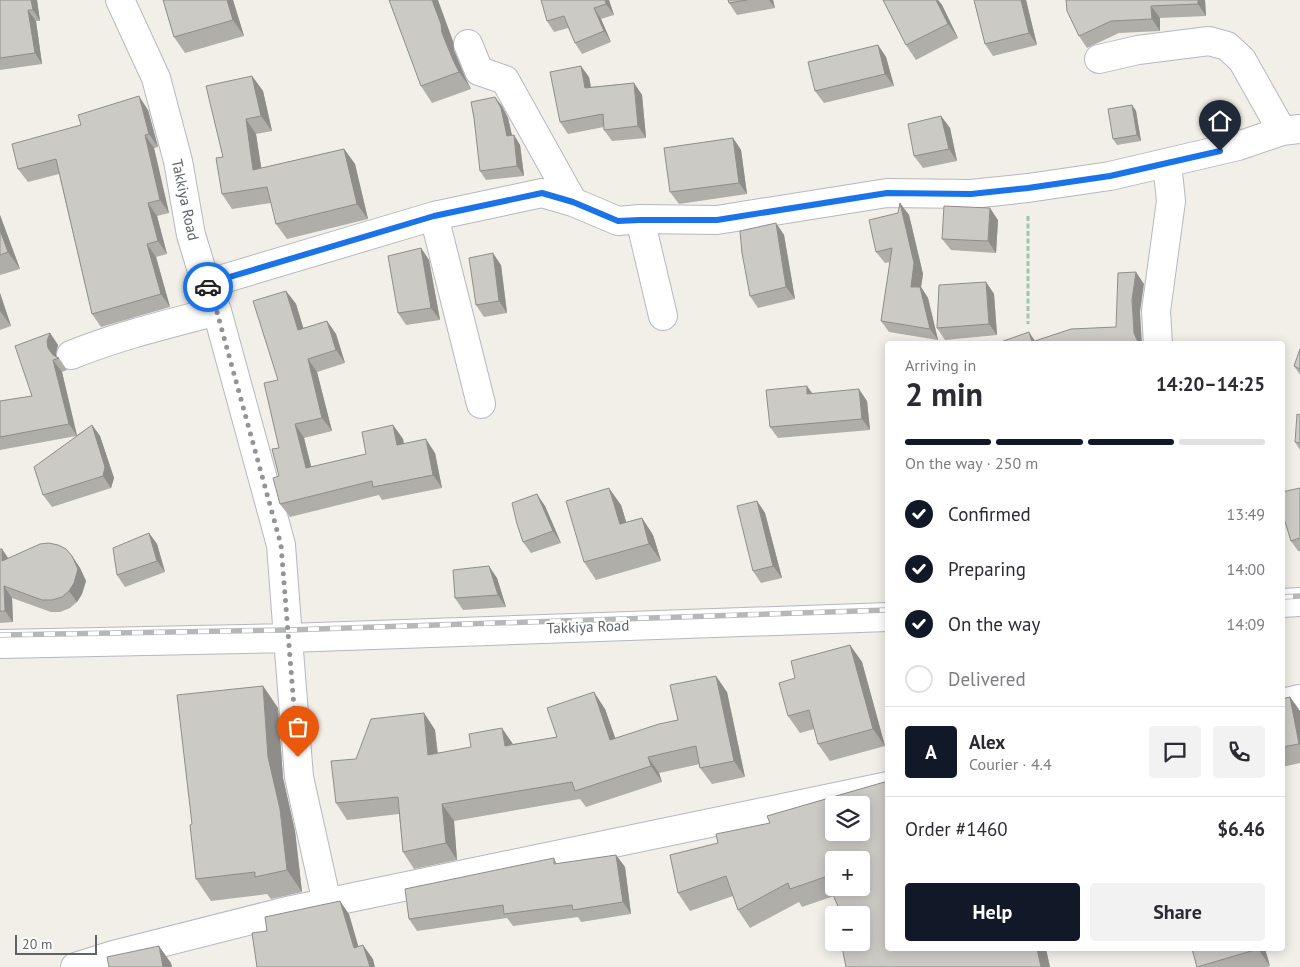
<!DOCTYPE html>
<html lang="en">
<head>
<meta charset="utf-8">
<style>
	:root { --surface:#fff; --page:#f2f2f3; --text:#2b2b33; --muted:#7c7c81; --line:#e1e1e2; --accent:#111827 }
	body { margin:0; font-family:"PT Sans",sans-serif; background:var(--page); color:var(--text); height:100vh; display:flex; flex-direction:column; font-size:19px; white-space:nowrap }
	* { box-sizing:border-box; margin:0 }
	p { font-size:16px; color:var(--muted) }
	.icon { flex:none; width:28px; height:28px; fill:none; stroke:currentColor; stroke-width:2; stroke-linecap:round; stroke-linejoin:round }
	.map { position:relative; flex:1; overflow:hidden }
	.details { position:absolute; left:885px; top:341px; width:400px; height:610px; display:flex; flex-direction:column; background:var(--surface); border-radius:5px; box-shadow:0 2px 12px #0003 }
	.details>* { flex:none }
	.controls { position:absolute; left:825px; top:796px; display:grid; gap:10px }
	.controls a { display:grid; place-items:center; width:45px; height:45px; border-radius:5px; background:var(--surface); box-shadow:0 2px 12px #0003; font-size:25px }
	.scale { position:absolute; left:15px; bottom:12px; width:82px; box-sizing:border-box; padding-left:5px; border:2px solid #5f6368; border-top:0; font-size:14px; line-height:18px; white-space:nowrap; color:#5f6368; -webkit-text-stroke:4px #fff; paint-order:stroke }
	.pin { position:absolute; display:grid; place-items:center; width:42px; height:42px; color:#fff; margin:-51px -21px; border-radius:50% 50% 50% 0; rotate:-45deg; box-shadow:0 0 5px #0007 }
	.pin .icon { rotate:45deg }
	.courier { position:absolute; display:grid; place-items:center; width:50px; height:50px; margin:-25px; border:4px solid #1a73e8; border-radius:50%; background:#fff; color:#222; box-shadow:0 1px 6px #0007 }
	.headline em { font-style:normal; font-weight:800 }
	.headline div { display:flex; flex-direction:column-reverse }
	.headline { display:flex; align-items:center; justify-content:space-between; height:85px; padding:0 20px }
	h1 { font-size:32px; font-weight:800; line-height:38px }
	.bar { display:grid; grid-template-columns:repeat(4,1fr); gap:8px 5px; align-content:center; height:60px; padding:0 20px }
	.bar i { height:6px; border-radius:4px; background:var(--line) }
	.bar .selected { background:var(--accent) }
	.bar p { grid-column:span 4 }
	.line { display:flex; align-items:center; gap:12px; padding:0 20px; border-top:1px solid var(--line) }
	.line div { flex:1 }
	.round { display:grid; place-items:center; flex:none; width:52px; height:52px; border-radius:5px; background:var(--page) }
	ol { padding:0 20px; list-style:none }
	li { display:flex; align-items:center; gap:15px; height:55px }
	li p { margin-inline-start:auto }
	li .icon { padding:5px; border-radius:50%; background:var(--accent); color:#fff; stroke-width:4 }
	li:last-child { color:var(--muted) }
	li i { width:28px; height:28px; border:2px solid var(--line); border-radius:50% }
	.cta { display:flex; gap:10px; margin-top:auto; padding:10px 20px }
	.cta a { flex:1; height:58px; border-radius:5px; background:var(--accent); color:#fff; font-size:20px; font-weight:800; line-height:58px; text-align:center }
	.cta a+a { background:var(--page); color:var(--text) }
	.map>svg:first-child { display:block }
	.lines { fill:none; stroke-linecap:round; stroke-linejoin:round }
	.minor-casing { stroke:#b5b8bc; stroke-width:30 }
	.path { stroke:#9cc7a9; stroke-width:3; stroke-dasharray:5 2.5; stroke-linecap:butt }
	.minor { stroke:#fff; stroke-width:28 }
	.rail-casing { stroke:#b6b7b8; stroke-width:5.5 }
	.rail { stroke:#fff; stroke-width:4; stroke-dasharray:11; stroke-linecap:butt }
	.wall { fill:#afaea9; fill-rule:evenodd }
	.shaded-wall { fill:#8f8d8a }
	.building { fill:#cccac5; stroke:#8f8d8a; fill-rule:evenodd }
	.done { stroke:#929495; stroke-width:5; stroke-dasharray:0 9 }
	.route { stroke:#1a73e8; stroke-width:6 }
	.labels { text-anchor:middle; stroke-width:4; stroke-linejoin:round; paint-order:stroke }
	.street-label { font-size:15px; fill:#5f6368; stroke:#fff }
</style>
</head>
<body>
<div class="map">
<svg width="1300" height="967" viewBox="0 0 1300 967">
	<rect width="100%" height="100%" fill="#f1efe8"/>
	<g class="lines">
		<defs>
			<path id="minor" d="M 120,0 L 156,78 L 178,161 L 191,235 L 206,284 L 217,311 L 281,545 L 288,638 L 888,617
				M 468,44 L 479,71 L 505,80 L 573,202
				M 1099,59 L 1138,50 L 1209,41 L 1227,46 L 1242,60 L 1282,131
				M 434,216 L 481,404
				M 640,219 L 663,316
				M 206,284 L 434,216 L 542,193 L 573,202 L 618,221 L 640,219 L 717,220 L 887,193 L 971,194 L 1028,188 L 1110,176 L 1238,146 L 1282,131 L 1300,129
				M 1158,344 L 1156,311 L 1171,201 L 1167,163
				M 71,355 C 118,336 168,324 217,311
				M 1282,603 L 1300,602
				M 0,644 L 288,638 L 299,777 L 327,903
				M 1282,703 L 1300,699
				M 75,967 L 113,955 L 287,911 L 888,786"/>
		</defs>
		<use href="#minor" class="minor-casing"/>
		<path class="path" d="M 1028,216 L 1028,324"/>
		<use href="#minor" class="minor"/>
		<defs>
			<path id="rail" d="M 1282,597 L 1300,596
				M 0,635 L 288,630 L 888,610"/>
		</defs>
		<use href="#rail" class="rail-casing"/>
		<use href="#rail" class="rail"/>
	</g>
	<path class="wall" d="M 0,0 L 37,0 L 40,21 L 36,21 L 42,64 L 0,70 Z
		M 163,0 L 233,0 L 244,36 L 185,53 L 174,37 Z
		M 609,0 L 614,15 L 601,19 L 611,42 L 582,54 L 575,43 L 568,28 L 554,32 L 547,21 Z
		M 728,0 L 773,0 L 775,8 L 737,15 L 729,3 Z
		M 883,0 L 938,0 L 942,5 L 958,38 L 916,60 L 906,45 Z
		M 974,0 L 1026,0 L 1037,45 L 993,56 L 985,44 Z
		M 1066,0 L 1205,0 L 1206,16 L 1160,18 L 1160,31 L 1119,33 L 1087,48 L 1079,36 Z
		M 453,41 L 454,50 L 465,77 L 471,89 L 432,103 L 421,86 Z
		M 878,45 L 886,57 L 894,86 L 824,103 L 815,91 Z
		M 252,76 L 263,91 L 272,131 L 256,134 L 261,168 L 344,149 L 355,164 L 368,219 L 287,239 L 276,224 L 271,203 L 232,209 L 222,194 L 223,157 Z
		M 589,77 L 591,87 L 634,83 L 642,95 L 646,138 L 612,141 L 604,130 L 604,127 L 568,134 L 560,122 Z
		M 1132,105 L 1136,111 L 1141,141 L 1117,145 L 1113,139 Z
		M 502,106 L 508,118 L 512,135 L 514,135 L 520,145 L 524,176 L 486,180 L 480,171 Z
		M 148,110 L 158,147 L 154,148 L 169,213 L 157,216 L 167,254 L 156,257 L 170,307 L 101,327 L 92,314 L 59,174 L 28,182 L 18,169 Z
		M 941,116 L 950,128 L 957,161 L 923,168 L 914,156 Z
		M 733,138 L 741,150 L 747,194 L 679,204 L 670,192 Z
		M 900,203 L 909,215 L 923,274 L 921,287 L 928,298 L 938,340 L 889,332 L 881,321 L 890,262 L 885,263 L 876,252 L 898,213 Z
		M 0,215 L 20,269 L 0,275 Z
		M 998,220 L 996,253 L 951,250 L 942,239 Z
		M 776,223 L 784,235 L 795,299 L 758,308 L 750,296 Z
		M 421,248 L 429,260 L 440,320 L 406,325 L 398,313 Z
		M 501,265 L 507,313 L 484,317 L 476,305 Z
		M 986,282 L 994,294 L 997,335 L 945,340 L 937,328 Z
		M 286,291 L 296,304 L 303,328 L 327,321 L 336,334 L 345,363 L 317,372 L 332,431 L 304,438 L 311,467 L 366,454 L 393,425 L 403,439 L 404,444 L 435,453 L 442,488 L 382,500 L 379,495 L 290,517 L 280,504 L 279,476 L 278,380 Z
		M 0,293 L 11,326 L 0,330 Z
		M 50,333 L 58,345 L 56,353 L 56,357 L 59,358 L 67,370 L 62,372 L 77,435 L 92,425 L 100,436 L 114,478 L 111,488 L 52,507 L 43,495 L 76,436 L 0,450 L 0,401 L 32,396 Z
		M 1300,349 L 1300,375 L 1294,366 Z
		M 812,393 L 867,401 L 870,430 L 778,438 L 770,427 Z
		M 1300,415 L 1300,450 L 1295,442 Z
		M 1300,488 L 1300,551 L 1298,551 L 1291,541 Z
		M 757,501 L 765,513 L 782,578 L 761,583 L 753,571 Z
		M 621,505 L 626,522 L 642,518 L 653,535 L 661,561 L 596,580 L 584,562 Z
		M 545,506 L 561,543 L 531,553 L 523,542 Z
		M 149,533 L 157,544 L 165,572 L 125,587 L 117,575 Z
		M 0,549 L 2,549 L 8,558 L 72,556 L 80,568 L 86,581 L 82,594 L 77,602 L 70,608 L 60,612 L 51,612 L 12,598 L 13,622 L 0,623 Z
		M 497,578 L 506,607 L 463,610 L 455,598 Z
		M 850,645 L 862,662 L 885,746 L 830,761 L 818,744 L 814,729 L 800,733 L 788,716 L 795,678 Z
		M 263,686 L 278,708 L 283,778 L 295,831 L 302,892 L 271,899 L 267,894 L 211,901 L 196,879 L 192,824 Z
		M 727,692 L 745,777 L 712,784 L 700,768 L 700,764 L 659,773 L 662,782 L 586,807 L 580,799 L 454,821 L 457,860 L 414,869 L 403,852 L 399,814 L 347,820 L 336,803 L 356,759 L 424,713 L 435,730 L 438,753 L 513,744 L 557,737 L 605,709 L 615,738 L 678,720 Z
		M 1290,697 L 1300,711 L 1300,763 L 1282,767 L 1282,699 Z
		M 888,781 L 888,949 L 1046,949 L 1050,967 L 846,967 L 841,942 L 861,942 L 861,915 L 842,915 L 834,896 L 802,907 L 799,902 L 750,928 L 738,910 L 733,896 L 690,911 L 678,893 L 670,855 L 718,843 L 716,834 L 770,823 L 767,816 ZM 834,805 L 861,805 L 861,832 L 834,832 ZM 834,860 L 861,860 L 861,888 L 834,888 Z
		M 616,855 L 625,867 L 631,914 L 581,922 L 578,917 L 513,926 L 507,918 L 417,931 L 409,919 L 554,858 L 557,864 Z
		M 1192,949 L 1265,949 L 1270,966 L 1267,967 L 1197,967 Z"/>
	<path class="shaded-wall" d="M 31,0 L 37,0 L 40,21 L 33,10 Z
		M 227,0 L 233,0 L 244,36 L 233,20 Z
		M 432,0 L 438,0 L 453,41 L 454,50 L 465,77 L 471,89 L 459,72 L 453,60 L 442,33 Z
		M 605,0 L 609,0 L 614,15 L 606,4 Z
		M 769,0 L 773,0 L 775,8 Z
		M 936,0 L 938,0 L 942,5 L 958,38 L 948,24 Z
		M 1021,0 L 1026,0 L 1037,45 L 1029,33 Z
		M 1198,0 L 1205,0 L 1206,16 L 1198,4 Z
		M 1151,6 L 1160,18 L 1160,31 L 1152,19 Z
		M 594,8 L 601,19 L 611,42 L 604,31 Z
		M 28,10 L 36,21 L 42,64 L 35,53 Z
		M 878,45 L 886,57 L 894,86 L 885,74 Z
		M 581,66 L 589,77 L 593,99 L 585,88 Z
		M 252,76 L 263,91 L 272,131 L 261,116 Z
		M 634,83 L 642,95 L 646,138 L 638,126 Z
		M 139,96 L 148,110 L 158,147 L 149,134 Z
		M 495,97 L 502,106 L 508,118 L 514,145 L 507,136 Z
		M 1132,105 L 1136,111 L 1141,141 L 1137,135 Z
		M 941,116 L 950,128 L 957,161 L 949,149 Z
		M 246,119 L 256,134 L 264,185 L 253,170 Z
		M 145,135 L 154,148 L 169,213 L 160,200 Z
		M 514,135 L 520,145 L 524,176 L 517,166 Z
		M 733,138 L 741,150 L 747,194 L 739,183 Z
		M 344,149 L 355,164 L 368,219 L 357,204 Z
		M 148,203 L 157,216 L 167,254 L 158,241 Z
		M 900,203 L 909,215 L 923,274 L 921,287 L 928,298 L 938,340 L 930,329 L 911,287 Z
		M 990,208 L 998,220 L 996,253 L 988,241 Z
		M 0,215 L 20,269 L 8,252 L 0,230 Z
		M 776,223 L 784,235 L 795,299 L 786,287 Z
		M 147,244 L 156,257 L 170,307 L 161,294 Z
		M 421,248 L 429,260 L 440,320 L 431,308 Z
		M 493,253 L 501,265 L 507,313 L 499,301 Z
		M 1136,272 L 1144,284 L 1140,312 L 1142,344 L 1139,344 L 1137,340 L 1134,333 L 1132,300 Z
		M 986,282 L 994,294 L 997,335 L 989,324 Z
		M 286,291 L 296,304 L 308,343 L 298,330 Z
		M 0,293 L 11,326 L 0,311 Z
		M 327,321 L 336,334 L 345,363 L 336,350 Z
		M 1029,332 L 1037,344 L 1032,342 Z
		M 50,333 L 58,345 L 56,353 L 56,360 L 48,348 L 47,341 Z
		M 308,359 L 317,372 L 332,431 L 322,418 Z
		M 53,360 L 62,372 L 77,436 L 69,424 Z
		M 807,386 L 815,397 L 807,394 Z
		M 859,389 L 867,401 L 870,430 L 862,419 Z
		M 295,424 L 304,438 L 315,482 L 306,468 Z
		M 92,425 L 100,436 L 114,478 L 111,488 L 103,476 Z
		M 393,425 L 403,439 L 407,458 L 397,445 Z
		M 426,439 L 435,453 L 442,488 L 433,475 Z
		M 609,488 L 621,505 L 632,541 L 620,524 Z
		M 537,494 L 545,506 L 561,543 L 553,531 Z
		M 757,501 L 765,513 L 782,578 L 773,566 Z
		M 642,518 L 653,535 L 661,561 L 649,544 Z
		M 149,533 L 157,544 L 165,572 L 157,561 Z
		M 2,549 L 10,561 L 2,561 Z
		M 72,556 L 80,568 L 86,581 L 82,594 L 77,602 L 69,591 Z
		M 489,566 L 497,578 L 506,607 L 498,595 Z
		M 4,586 L 12,598 L 13,622 L 5,611 Z
		M 850,645 L 862,662 L 885,746 L 873,729 Z
		M 716,676 L 727,692 L 745,777 L 734,761 Z
		M 263,686 L 278,708 L 283,778 L 295,831 L 302,892 L 287,870 L 268,757 Z
		M 594,692 L 605,709 L 622,757 L 610,740 Z
		M 1290,697 L 1300,711 L 1300,745 L 1299,744 Z
		M 424,713 L 435,730 L 439,771 L 428,755 Z
		M 502,728 L 513,744 L 505,746 Z
		M 648,757 L 659,773 L 662,782 L 651,766 Z
		M 442,804 L 454,821 L 457,860 L 446,843 Z
		M 616,855 L 625,867 L 631,914 L 623,902 Z
		M 340,901 L 349,914 L 363,962 L 354,948 Z
		M 363,945 L 373,959 L 375,967 L 370,967 Z
		M 159,946 L 171,963 L 172,967 L 163,967 Z
		M 1037,949 L 1046,949 L 1050,967 L 1041,967 Z
		M 1258,949 L 1265,949 L 1270,966 Z"/>
	<path class="building" d="M 0,0 L 31,0 L 33,10 L 28,10 L 35,53 L 0,58 Z
		M 163,0 L 227,0 L 233,20 L 174,37 Z
		M 389,0 L 432,0 L 441,24 L 442,33 L 453,60 L 459,72 L 421,86 Z
		M 541,0 L 605,0 L 606,4 L 594,8 L 604,31 L 575,43 L 564,16 L 547,21 Z
		M 728,0 L 747,0 L 729,3 Z
		M 883,0 L 936,0 L 948,24 L 906,45 Z
		M 974,0 L 1021,0 L 1029,33 L 985,44 Z
		M 1066,0 L 1198,0 L 1198,4 L 1151,6 L 1152,19 L 1111,21 L 1079,36 L 1067,11 Z
		M 878,45 L 885,74 L 815,91 L 808,62 Z
		M 581,66 L 585,88 L 634,83 L 638,126 L 604,130 L 603,114 L 560,122 L 550,72 Z
		M 252,76 L 261,116 L 246,119 L 253,170 L 344,149 L 357,204 L 276,224 L 267,187 L 222,194 L 216,158 L 223,157 L 206,86 Z
		M 139,96 L 149,134 L 145,135 L 160,200 L 148,203 L 158,241 L 147,244 L 161,294 L 92,314 L 56,159 L 18,169 L 12,144 L 81,125 L 78,115 Z
		M 495,97 L 501,108 L 507,136 L 514,135 L 517,166 L 480,171 L 474,118 L 471,102 Z
		M 1132,105 L 1137,135 L 1113,139 L 1108,109 Z
		M 941,116 L 949,149 L 914,156 L 908,124 Z
		M 733,138 L 739,183 L 670,192 L 664,148 Z
		M 900,203 L 914,263 L 911,287 L 920,287 L 930,329 L 881,321 L 892,248 L 876,252 L 869,220 L 898,213 Z
		M 944,206 L 990,208 L 988,241 L 942,239 Z
		M 776,223 L 786,287 L 750,296 L 742,253 L 740,231 Z
		M 0,230 L 8,252 L 0,255 Z
		M 421,248 L 431,308 L 398,313 L 388,256 Z
		M 493,253 L 499,301 L 476,305 L 469,258 Z
		M 1136,272 L 1132,300 L 1134,333 L 1137,340 L 1140,344 L 995,344 L 1029,332 L 1032,342 L 1071,329 L 1116,327 L 1118,273 Z
		M 986,282 L 989,324 L 937,328 L 939,285 Z
		M 286,291 L 298,330 L 327,321 L 336,350 L 308,359 L 322,418 L 295,424 L 306,468 L 366,454 L 362,432 L 393,425 L 397,445 L 426,439 L 433,475 L 373,487 L 372,481 L 280,504 L 273,478 L 279,476 L 272,449 L 279,448 L 264,383 L 278,380 L 253,301 Z
		M 50,333 L 47,341 L 48,348 L 53,355 L 59,358 L 53,360 L 69,424 L 0,437 L 0,401 L 32,396 L 15,346 Z
		M 1300,349 L 1300,369 L 1294,366 Z
		M 807,386 L 807,394 L 859,389 L 862,419 L 770,427 L 766,390 Z
		M 1297,414 L 1300,415 L 1300,443 L 1295,442 Z
		M 92,425 L 105,467 L 103,476 L 43,495 L 34,467 Z
		M 609,488 L 620,524 L 642,518 L 649,544 L 584,562 L 566,501 Z
		M 1300,488 L 1300,538 L 1291,541 L 1282,512 L 1282,492 Z
		M 537,494 L 553,531 L 523,542 L 517,524 L 512,503 Z
		M 757,501 L 773,566 L 753,571 L 737,506 Z
		M 149,533 L 157,561 L 117,575 L 113,548 Z
		M 49,543 L 58,545 L 66,549 L 72,556 L 78,569 L 74,583 L 69,591 L 62,597 L 52,600 L 42,600 L 4,586 L 5,611 L 0,611 L 0,549 L 2,549 L 2,561 L 40,544 Z
		M 489,566 L 498,595 L 455,598 L 453,570 Z
		M 850,645 L 873,729 L 818,744 L 809,710 L 788,716 L 779,683 L 795,678 L 791,661 Z
		M 716,676 L 734,761 L 700,768 L 696,746 L 648,757 L 651,766 L 575,791 L 572,782 L 442,804 L 446,843 L 403,852 L 398,797 L 336,803 L 331,761 L 356,759 L 371,719 L 424,713 L 428,755 L 471,747 L 469,734 L 502,728 L 505,746 L 557,737 L 547,708 L 594,692 L 610,740 L 659,724 L 678,720 L 670,685 Z
		M 263,686 L 268,757 L 280,809 L 287,870 L 255,877 L 255,872 L 196,879 L 190,825 L 192,824 L 177,695 Z
		M 1290,697 L 1299,744 L 1282,747 L 1282,699 Z
		M 888,781 L 888,949 L 1037,949 L 1041,967 L 846,967 L 841,942 L 861,942 L 861,915 L 842,915 L 825,877 L 790,889 L 788,883 L 738,910 L 726,876 L 678,893 L 670,855 L 718,843 L 716,834 L 770,823 L 767,816 ZM 834,805 L 861,805 L 861,832 L 834,832 ZM 834,860 L 861,860 L 861,888 L 834,888 Z
		M 616,855 L 623,902 L 573,910 L 572,905 L 504,914 L 503,905 L 409,919 L 405,889 L 554,858 L 554,864 Z
		M 340,901 L 354,948 L 363,945 L 370,967 L 257,967 L 252,933 L 267,931 L 265,917 Z
		M 159,946 L 163,967 L 109,967 L 107,957 Z
		M 1192,949 L 1258,949 L 1197,967 Z"/>
	<g class="lines">
		<path class="done" d="M 208,287 L 217,312 L 281,545 L 298,757"/>
		<path class="route" d="M 208,287 L 206,284 L 434,216 L 542,193 L 573,202 L 618,221 L 640,220 L 717,220 L 887,193 L 971,194 L 1028,188 L 1110,176 L 1220,151"/>
	</g>
	<g class="labels">
		<g class="street-label">
			<text transform="translate(185 200) rotate(78)" y="5">Takkiya Road</text>
			<text transform="translate(588 627) rotate(-2)" y="5">Takkiya Road</text>
		</g>
	</g>
</svg>
<div class="controls">
<a><svg class="icon" aria-label="layers" viewBox="0 0 24 24"><path d="M12 4l9 5-9 5-9-5zM3 14l9 5 9-5"/></svg></a>
<a>+</a>
<a>−</a>
</div>
<div class="scale">20 m</div>
<div class="pin" style="left:298px;top:757px;background:#ea580c"><svg class="icon" aria-label="bag" viewBox="0 0 24 24"><path d="M5 8h14l-1 12H6zM9 8a3 3 0 0 1 6 0"/></svg></div>
<div class="pin" style="left:1220px;top:151px;background:#1f2937"><svg class="icon" aria-label="home" viewBox="0 0 24 24"><path d="M3 11l9-7 9 7M6 9v11h12V9"/></svg></div>
<div class="courier" style="left:208px;top:287px"><svg class="icon" aria-label="car" viewBox="0 0 24 24"><path d="M5 17H2v-5l4-1 3-4h7l3 4 3 1v5h-3M9 17h6M6 11h13"/><circle cx="7" cy="17" r="2"/><circle cx="17" cy="17" r="2"/></svg></div>
<section class="details">
<div class="headline"><div><h1>2 min</h1><p>Arriving in</p></div><em>14:20–14:25</em></div>
<div class="bar"><i class="selected"></i><i class="selected"></i><i class="selected"></i><i></i><p>On the way · 250 m</p></div>
<ol>
<li><svg class="icon" aria-label="check" viewBox="0 0 24 24"><path d="M5 12l5 5 9-10"/></svg>Confirmed<p>13:49</p></li>
<li><svg class="icon" aria-label="check" viewBox="0 0 24 24"><path d="M5 12l5 5 9-10"/></svg>Preparing<p>14:00</p></li>
<li><svg class="icon" aria-label="check" viewBox="0 0 24 24"><path d="M5 12l5 5 9-10"/></svg>On the way<p>14:09</p></li>
<li><i></i>Delivered</li>
</ol>
<div class="line" style="height:90px"><b class="round" style="background:var(--accent);color:#fff">A</b><div><b>Alex</b><p>Courier · 4.4</p></div><a class="round"><svg class="icon" aria-label="chat" viewBox="0 0 24 24"><path d="M4 5h16v11H9l-5 4z"/></svg></a><a class="round"><svg class="icon" aria-label="phone" viewBox="0 0 24 24"><path d="M5 4h4l2 5-3 2q2 4 5 5l2-3 5 2v4C11 20 4 13 5 4z"/></svg></a></div>
<div class="line" style="height:65px"><div>Order #1460</div><b>$6.46</b></div>
<div class="cta"><a>Help</a><a>Share</a></div>
</section>
</div>
</body>
</html>
